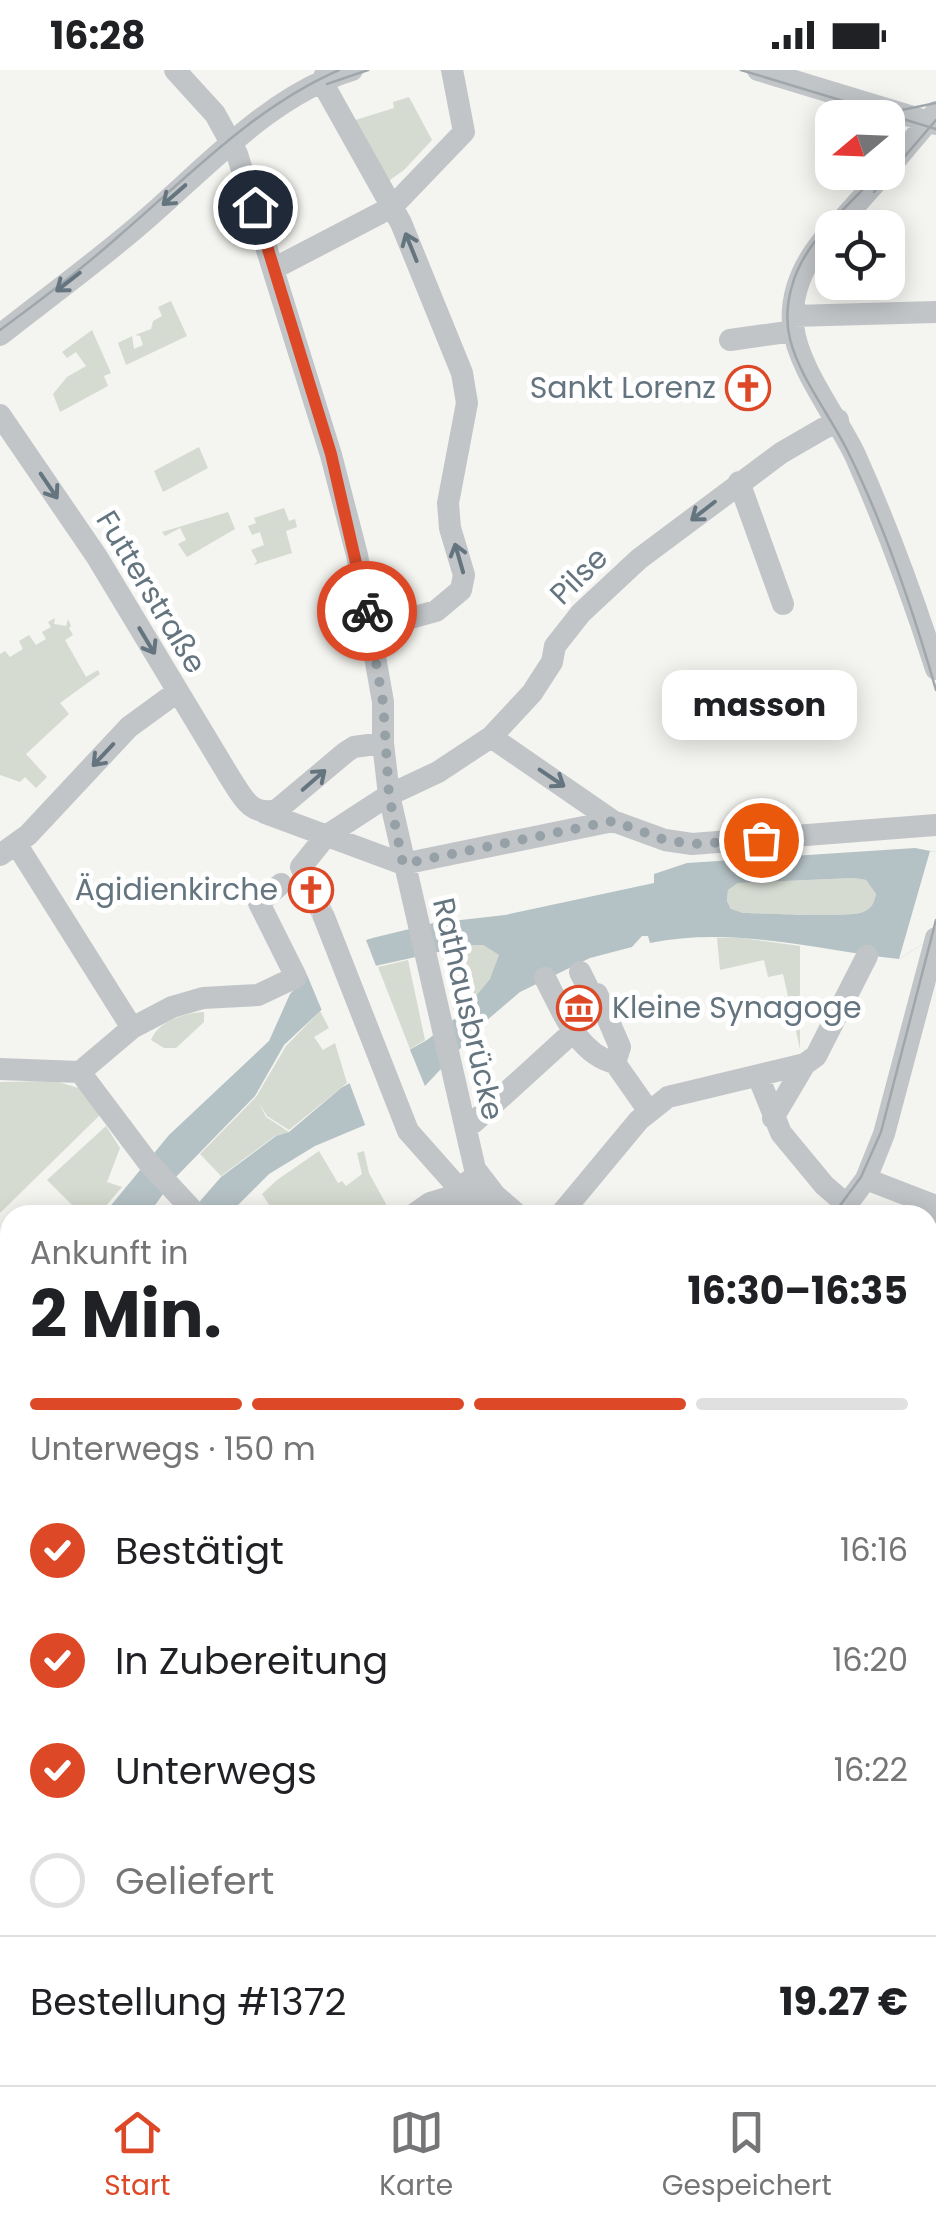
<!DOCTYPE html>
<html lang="de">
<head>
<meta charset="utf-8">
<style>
	:root { --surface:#fff; --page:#f2f2f2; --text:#202124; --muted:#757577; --line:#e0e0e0; --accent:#dd4927 }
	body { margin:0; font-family:Poppins,sans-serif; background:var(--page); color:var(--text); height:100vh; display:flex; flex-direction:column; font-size:38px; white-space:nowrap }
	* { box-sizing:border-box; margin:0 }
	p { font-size:32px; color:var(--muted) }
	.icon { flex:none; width:55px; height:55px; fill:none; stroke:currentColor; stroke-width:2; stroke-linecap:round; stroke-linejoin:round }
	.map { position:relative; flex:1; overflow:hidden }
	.drawer { position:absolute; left:0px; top:1135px; width:938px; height:880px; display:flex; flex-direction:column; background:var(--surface); border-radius:30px 30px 0 0; box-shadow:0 5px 25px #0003 }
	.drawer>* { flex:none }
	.needle { width:65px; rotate:251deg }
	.controls { position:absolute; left:815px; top:30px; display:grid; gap:20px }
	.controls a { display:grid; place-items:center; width:90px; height:90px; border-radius:20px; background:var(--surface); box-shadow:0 5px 25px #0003; font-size:50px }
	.pin { position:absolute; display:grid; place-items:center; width:85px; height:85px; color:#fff; margin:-42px; border:5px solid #fff; border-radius:50%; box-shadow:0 2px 10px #0007 }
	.courier { position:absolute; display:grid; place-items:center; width:100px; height:100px; margin:-50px; border:8px solid #dd4927; border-radius:50%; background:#fff; color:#222; box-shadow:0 2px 12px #0007 }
	.bubble { position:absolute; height:70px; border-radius:20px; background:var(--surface); box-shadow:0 5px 25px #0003; font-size:32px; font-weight:700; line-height:70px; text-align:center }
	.head em { font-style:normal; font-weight:700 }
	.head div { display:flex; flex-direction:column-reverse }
	.head { display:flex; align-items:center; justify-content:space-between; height:170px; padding:0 30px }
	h1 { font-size:65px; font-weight:700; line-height:75px }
	.bar { display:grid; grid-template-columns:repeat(4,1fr); gap:15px 10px; align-content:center; height:120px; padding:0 30px }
	.bar i { height:12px; border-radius:8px; background:var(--line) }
	.bar .active { background:var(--accent) }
	.bar p { grid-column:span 4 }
	.line { display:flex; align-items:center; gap:25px; padding:0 30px; border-top:2px solid var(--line) }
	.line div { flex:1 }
	ol { padding:0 30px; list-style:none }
	li { display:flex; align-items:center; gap:30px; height:110px }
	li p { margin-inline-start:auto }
	li .icon { padding:10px; border-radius:50%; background:var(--accent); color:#fff; stroke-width:4 }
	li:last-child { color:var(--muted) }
	li i { width:55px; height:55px; border:5px solid var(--line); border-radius:50% }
	.status { display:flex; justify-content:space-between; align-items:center; height:70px; padding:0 50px; background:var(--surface); direction:ltr }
	.status svg { height:28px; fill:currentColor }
	.tab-bar { display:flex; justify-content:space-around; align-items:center; height:140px; border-top:2px solid var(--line); background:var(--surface); font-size:28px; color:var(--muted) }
	.tab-bar a { display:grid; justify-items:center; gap:5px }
	.tab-bar .active { color:var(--accent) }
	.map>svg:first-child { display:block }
	.green { fill:#d5dbd1 }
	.water { fill:#b5c2c5; fill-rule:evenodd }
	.pier { fill:#f4f4f0 }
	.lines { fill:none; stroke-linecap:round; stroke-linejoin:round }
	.minor-tunnel { stroke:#d0d4d4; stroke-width:22; stroke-dasharray:22 11; stroke-linecap:butt }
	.minor { stroke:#c2c5c8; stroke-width:22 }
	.tram { stroke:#a0a7ab; stroke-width:2.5 }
	.oneway { stroke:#647580 }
	.done { stroke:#96a1a7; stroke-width:10; stroke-dasharray:0 18 }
	.route { stroke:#dd4927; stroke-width:12 }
	.labels { text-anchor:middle; stroke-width:10; stroke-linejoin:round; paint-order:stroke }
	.poi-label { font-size:30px; fill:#647580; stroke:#fff; text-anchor:end }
	.street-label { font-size:30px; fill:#647580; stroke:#fff }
</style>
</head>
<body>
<div class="status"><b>16:28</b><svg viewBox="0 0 49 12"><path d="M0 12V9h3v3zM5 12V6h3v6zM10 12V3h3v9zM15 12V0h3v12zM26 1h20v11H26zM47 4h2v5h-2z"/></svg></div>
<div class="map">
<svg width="936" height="2015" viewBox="0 0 936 2015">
	<rect width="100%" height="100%" fill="#f4f4f0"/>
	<path class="green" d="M 409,27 L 432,70 L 404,100 L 383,115 L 349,52 L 394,38 L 393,32 Z
		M 171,231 L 187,266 L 126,295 L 118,273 L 132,266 L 134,279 L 143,275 L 140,266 L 135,265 L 151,259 L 153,251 L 162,246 L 158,237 Z
		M 92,260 L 111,303 L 104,306 L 108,316 L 60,342 L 53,324 L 67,307 L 86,296 L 76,282 L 67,288 L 62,282 Z
		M 199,377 L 208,398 L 163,422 L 154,401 Z
		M 284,438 L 289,451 L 295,449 L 297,457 L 286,461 L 292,483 L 254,495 L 257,491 L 251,480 L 264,475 L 260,462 L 252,465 L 248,456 L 256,453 L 254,448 Z
		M 228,442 L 235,459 L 187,487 L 178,474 L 186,470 L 180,458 L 165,466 L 162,462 Z
		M 55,548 L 54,554 L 66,556 L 68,549 L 71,556 L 69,558 L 73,565 L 65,570 L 86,607 L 98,600 L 100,604 L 60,633 L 69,644 L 26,684 L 47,707 L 36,718 L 25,707 L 20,712 L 0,705 L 0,584 L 5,581 L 10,587 L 23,579 L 19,571 L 29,565 L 36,575 L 46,569 L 42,562 L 51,557 L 48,552 Z
		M 854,808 L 866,810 L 876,824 C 874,833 872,838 863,842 C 851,848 764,843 743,843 L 732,840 L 727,831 L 728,820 L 738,813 Z
		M 717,868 L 741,868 L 800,876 L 800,979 L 783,904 L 768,907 L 764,890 L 720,900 Z
		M 470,875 L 483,875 L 499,885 C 496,908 473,934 455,948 L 451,929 L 459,927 L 452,893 L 444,894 L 441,882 Z
		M 408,890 L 425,970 L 410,979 L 378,897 Z
		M 320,941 L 329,958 L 314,967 L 323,980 L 335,973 L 347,1013 L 289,1060 L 267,1046 L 259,1033 L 266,1047 L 289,1062 L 275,1066 L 221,1106 L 200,1084 L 256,1027 L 286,976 Z
		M 204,942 L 204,952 L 176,978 L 164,978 L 151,970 C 158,951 185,943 204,942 Z
		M 55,1011 L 82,1019 L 100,1045 L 0,1143 L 0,1012 Z
		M 106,1056 L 120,1078 L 107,1112 L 122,1117 L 98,1145 L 82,1145 L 47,1110 Z
		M 319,1081 L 338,1113 L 342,1111 L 346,1116 L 362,1104 L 357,1083 L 364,1081 L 369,1103 L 392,1145 L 276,1145 L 262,1124 L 277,1110 Z
		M 0,1463 L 10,1466 L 10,1663 L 0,1673 Z"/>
	<path class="water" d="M 915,778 L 936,782 L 936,866 L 899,889 C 817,880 733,856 650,873 L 648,866 L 642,866 L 632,877 L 590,888 L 520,922 L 486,951 L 424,1017 L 365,1055 L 315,1076 L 269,1104 L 228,1145 L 188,1145 L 221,1107 L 276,1066 L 289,1062 L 341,1018 L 427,970 L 462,943 L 490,909 L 499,885 L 483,875 L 470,875 L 366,898 L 284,975 L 255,1026 L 173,1110 L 148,1145 L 103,1145 L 169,1065 L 269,971 L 290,924 L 313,899 L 352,873 L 434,853 L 505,845 L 654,813 L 654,804 L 687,793 ZM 854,808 L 866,810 L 876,824 C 874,833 872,838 863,842 C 851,848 764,843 743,843 L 731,839 L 727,831 L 728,820 L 738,813 Z"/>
	<path class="pier" d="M 930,781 L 936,782 L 936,866 L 899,889 Z
		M 371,864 L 372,868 L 366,870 L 378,901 L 368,903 L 323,943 L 305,900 L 349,869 Z
		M 408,975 L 427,1021 L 367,1060 L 348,1009 Z"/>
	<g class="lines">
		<path class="minor-tunnel" d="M 304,804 L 324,847"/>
		<path class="minor" d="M 175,0 L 215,44 L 237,84 L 331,385 L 357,485 L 383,632 L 383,673 L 389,725 L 475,1099 L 495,1125 L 518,1145
			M 327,0 L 322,12 L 401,153 L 462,303 L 467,333 L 448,433 L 450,458 L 464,505 L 461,520 L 436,541 L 371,559
			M 758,0 L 936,54
			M 888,99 L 936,42
			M 835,158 L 885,102
			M 832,160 C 808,186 790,218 793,255 C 797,297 837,347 855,385 C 886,454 913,527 936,599
			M 273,199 L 392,137 L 464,62 L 452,0
			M 793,246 L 936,242
			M 0,265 C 48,227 98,191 144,151 C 207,97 270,25 352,0
			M 730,270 L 794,261
			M 0,345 L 97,487 L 229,706 C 242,726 250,747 277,740 L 346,682 L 354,677 L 383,673
			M 739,412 L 783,534
			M 491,667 L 613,751
			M 265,743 L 403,794
			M 17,775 L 132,958
			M 0,785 L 28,765 L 129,657 L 177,622
			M 403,794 L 613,751 L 665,770 L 692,774 L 936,755
			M 304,804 L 301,797 L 326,766 L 389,725 L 438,702 L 491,667 L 532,623 L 552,592 L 555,576 L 581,543 L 639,489 L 781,383 L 838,350
			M 324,847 L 408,1061 L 463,1123 L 495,1125
			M 580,902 L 591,924 L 597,924 L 620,977 L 615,993 L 648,1040
			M 545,908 C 562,940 577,984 615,993
			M 0,999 L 80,1002 L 132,958 L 172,937 L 203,928 L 258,925 L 296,907 L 259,833 L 281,814
			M 80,1002 L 147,1091 L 197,1145
			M 758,1006 L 781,1063 L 824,1115 L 847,1135
			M 773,1048 L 805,994
			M 465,1054 L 474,1052 L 574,961
			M 866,1109 L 936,1136
			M 469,1111 L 463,1123 L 469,1145
			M 413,1145 L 430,1133 L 463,1123
			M 560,1145 L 639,1050 L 668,1027 L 805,994 L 816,986 L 867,886
			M 839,1145 L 866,1109 L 884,1064 L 936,868
			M 928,1162 L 936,1154
			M 0,1198 L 10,1205
			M 928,1253 L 936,1257
			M 928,1491 L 932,1486
			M 928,1677 L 936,1692
			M 0,1727 L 10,1730
			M 928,1729 L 936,1728
			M 928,1949 L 936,1940
			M 601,2005 L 615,2015
			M 174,2015 L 179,2005
			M 873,2015 L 875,2005"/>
		<path class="tram" d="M 741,0 L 936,59
			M 327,14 L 368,0
			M 892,42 L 936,33
			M 879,102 C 849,137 804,170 792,216 C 787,233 786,253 790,269 C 799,307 832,348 849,384 C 886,459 913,540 936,620
			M 874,122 L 936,50
			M 0,260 C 41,230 82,199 120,165 C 189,106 254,37 339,0
			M 833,1145 L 861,1107 L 881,1062 L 936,850
			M 928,1672 L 936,1688"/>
	</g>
	<defs><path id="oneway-shaft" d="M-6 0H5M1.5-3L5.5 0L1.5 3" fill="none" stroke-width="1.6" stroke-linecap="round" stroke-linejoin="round" transform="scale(2.5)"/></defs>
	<g class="oneway">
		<use href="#oneway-shaft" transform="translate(174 125) rotate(139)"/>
		<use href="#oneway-shaft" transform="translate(411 177) rotate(-112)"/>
		<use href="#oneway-shaft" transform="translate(68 212) rotate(142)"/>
		<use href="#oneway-shaft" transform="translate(49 416) rotate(56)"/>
		<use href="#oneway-shaft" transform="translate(703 441) rotate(142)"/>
		<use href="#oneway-shaft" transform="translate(459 488) rotate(-106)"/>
		<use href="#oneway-shaft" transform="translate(147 571) rotate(59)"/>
		<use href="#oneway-shaft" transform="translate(103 685) rotate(133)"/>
		<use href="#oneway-shaft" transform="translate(552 708) rotate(34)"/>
		<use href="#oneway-shaft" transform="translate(314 710) rotate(-41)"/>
	</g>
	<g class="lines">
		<path class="done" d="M 367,541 L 383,632 L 389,725 L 403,794 L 613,751 L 665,770 L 692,774 L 761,770"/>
		<path class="route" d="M 255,137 L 331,384 L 367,541"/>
	</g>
	<defs>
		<symbol id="church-ring" viewBox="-11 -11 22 22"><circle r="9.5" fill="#fff" stroke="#dd4927" stroke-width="1.5"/><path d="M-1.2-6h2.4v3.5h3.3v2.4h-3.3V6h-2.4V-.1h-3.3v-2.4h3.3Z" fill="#dd4927"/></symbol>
		<symbol id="museum-ring" viewBox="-11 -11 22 22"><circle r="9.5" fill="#fff" stroke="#dd4927" stroke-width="1.5"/><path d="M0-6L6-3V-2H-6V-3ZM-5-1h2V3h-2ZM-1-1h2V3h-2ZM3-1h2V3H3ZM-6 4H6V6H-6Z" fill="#dd4927"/></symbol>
	</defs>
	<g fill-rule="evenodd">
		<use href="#church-ring" x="723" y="293" width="50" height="50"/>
		<use href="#church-ring" x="286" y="795" width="50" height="50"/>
		<use href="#museum-ring" x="554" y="913" width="50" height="50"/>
	</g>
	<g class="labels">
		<g class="poi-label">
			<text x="716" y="328">Sankt Lorenz</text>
			<text x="278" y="830">Ägidienkirche</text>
			<text x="612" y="948" text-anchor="start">Kleine Synagoge</text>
		</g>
		<g class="street-label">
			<text transform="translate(579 506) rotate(-45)" y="10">Pilse</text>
			<text transform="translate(151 522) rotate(59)" y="10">Futterstraße</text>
			<text transform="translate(468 939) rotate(77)" y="10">Rathausbrücke</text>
		</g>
	</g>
</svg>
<div class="controls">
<a><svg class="needle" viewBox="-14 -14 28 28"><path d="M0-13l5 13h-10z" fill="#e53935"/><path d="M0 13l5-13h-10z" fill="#757577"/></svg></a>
<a><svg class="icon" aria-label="locate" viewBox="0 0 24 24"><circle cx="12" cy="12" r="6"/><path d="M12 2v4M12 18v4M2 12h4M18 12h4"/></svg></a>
</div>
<div class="pin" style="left:761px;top:770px;background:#ea580c"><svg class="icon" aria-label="bag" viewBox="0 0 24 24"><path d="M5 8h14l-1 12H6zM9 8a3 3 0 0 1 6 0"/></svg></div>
<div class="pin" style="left:255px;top:137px;background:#1f2937"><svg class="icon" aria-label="home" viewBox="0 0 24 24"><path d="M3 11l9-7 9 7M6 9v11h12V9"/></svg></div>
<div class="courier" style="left:367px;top:541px"><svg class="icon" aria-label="bike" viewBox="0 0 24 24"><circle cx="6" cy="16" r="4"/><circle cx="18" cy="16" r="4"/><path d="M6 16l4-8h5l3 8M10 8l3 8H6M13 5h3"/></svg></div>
<div class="bubble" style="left:662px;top:600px;width:195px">masson</div>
<section class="drawer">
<div class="head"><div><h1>2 Min.</h1><p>Ankunft in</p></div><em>16:30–16:35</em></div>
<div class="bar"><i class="active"></i><i class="active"></i><i class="active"></i><i></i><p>Unterwegs · 150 m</p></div>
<ol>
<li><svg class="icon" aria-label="check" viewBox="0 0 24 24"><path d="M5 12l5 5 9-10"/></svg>Bestätigt<p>16:16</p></li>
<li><svg class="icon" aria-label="check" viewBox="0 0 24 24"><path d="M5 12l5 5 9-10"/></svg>In Zubereitung<p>16:20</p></li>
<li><svg class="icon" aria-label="check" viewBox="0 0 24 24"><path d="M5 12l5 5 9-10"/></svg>Unterwegs<p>16:22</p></li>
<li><i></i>Geliefert</li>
</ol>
<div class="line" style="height:130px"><div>Bestellung #1372</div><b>19.27 €</b></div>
</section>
</div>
<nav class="tab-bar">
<a class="active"><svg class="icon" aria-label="home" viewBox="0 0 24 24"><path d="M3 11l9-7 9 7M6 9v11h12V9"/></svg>Start</a>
<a><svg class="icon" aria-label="map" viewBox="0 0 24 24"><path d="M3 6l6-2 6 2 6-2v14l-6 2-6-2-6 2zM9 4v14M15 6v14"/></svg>Karte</a>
<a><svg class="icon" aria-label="saved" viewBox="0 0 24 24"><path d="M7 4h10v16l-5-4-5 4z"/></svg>Gespeichert</a>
</nav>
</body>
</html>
